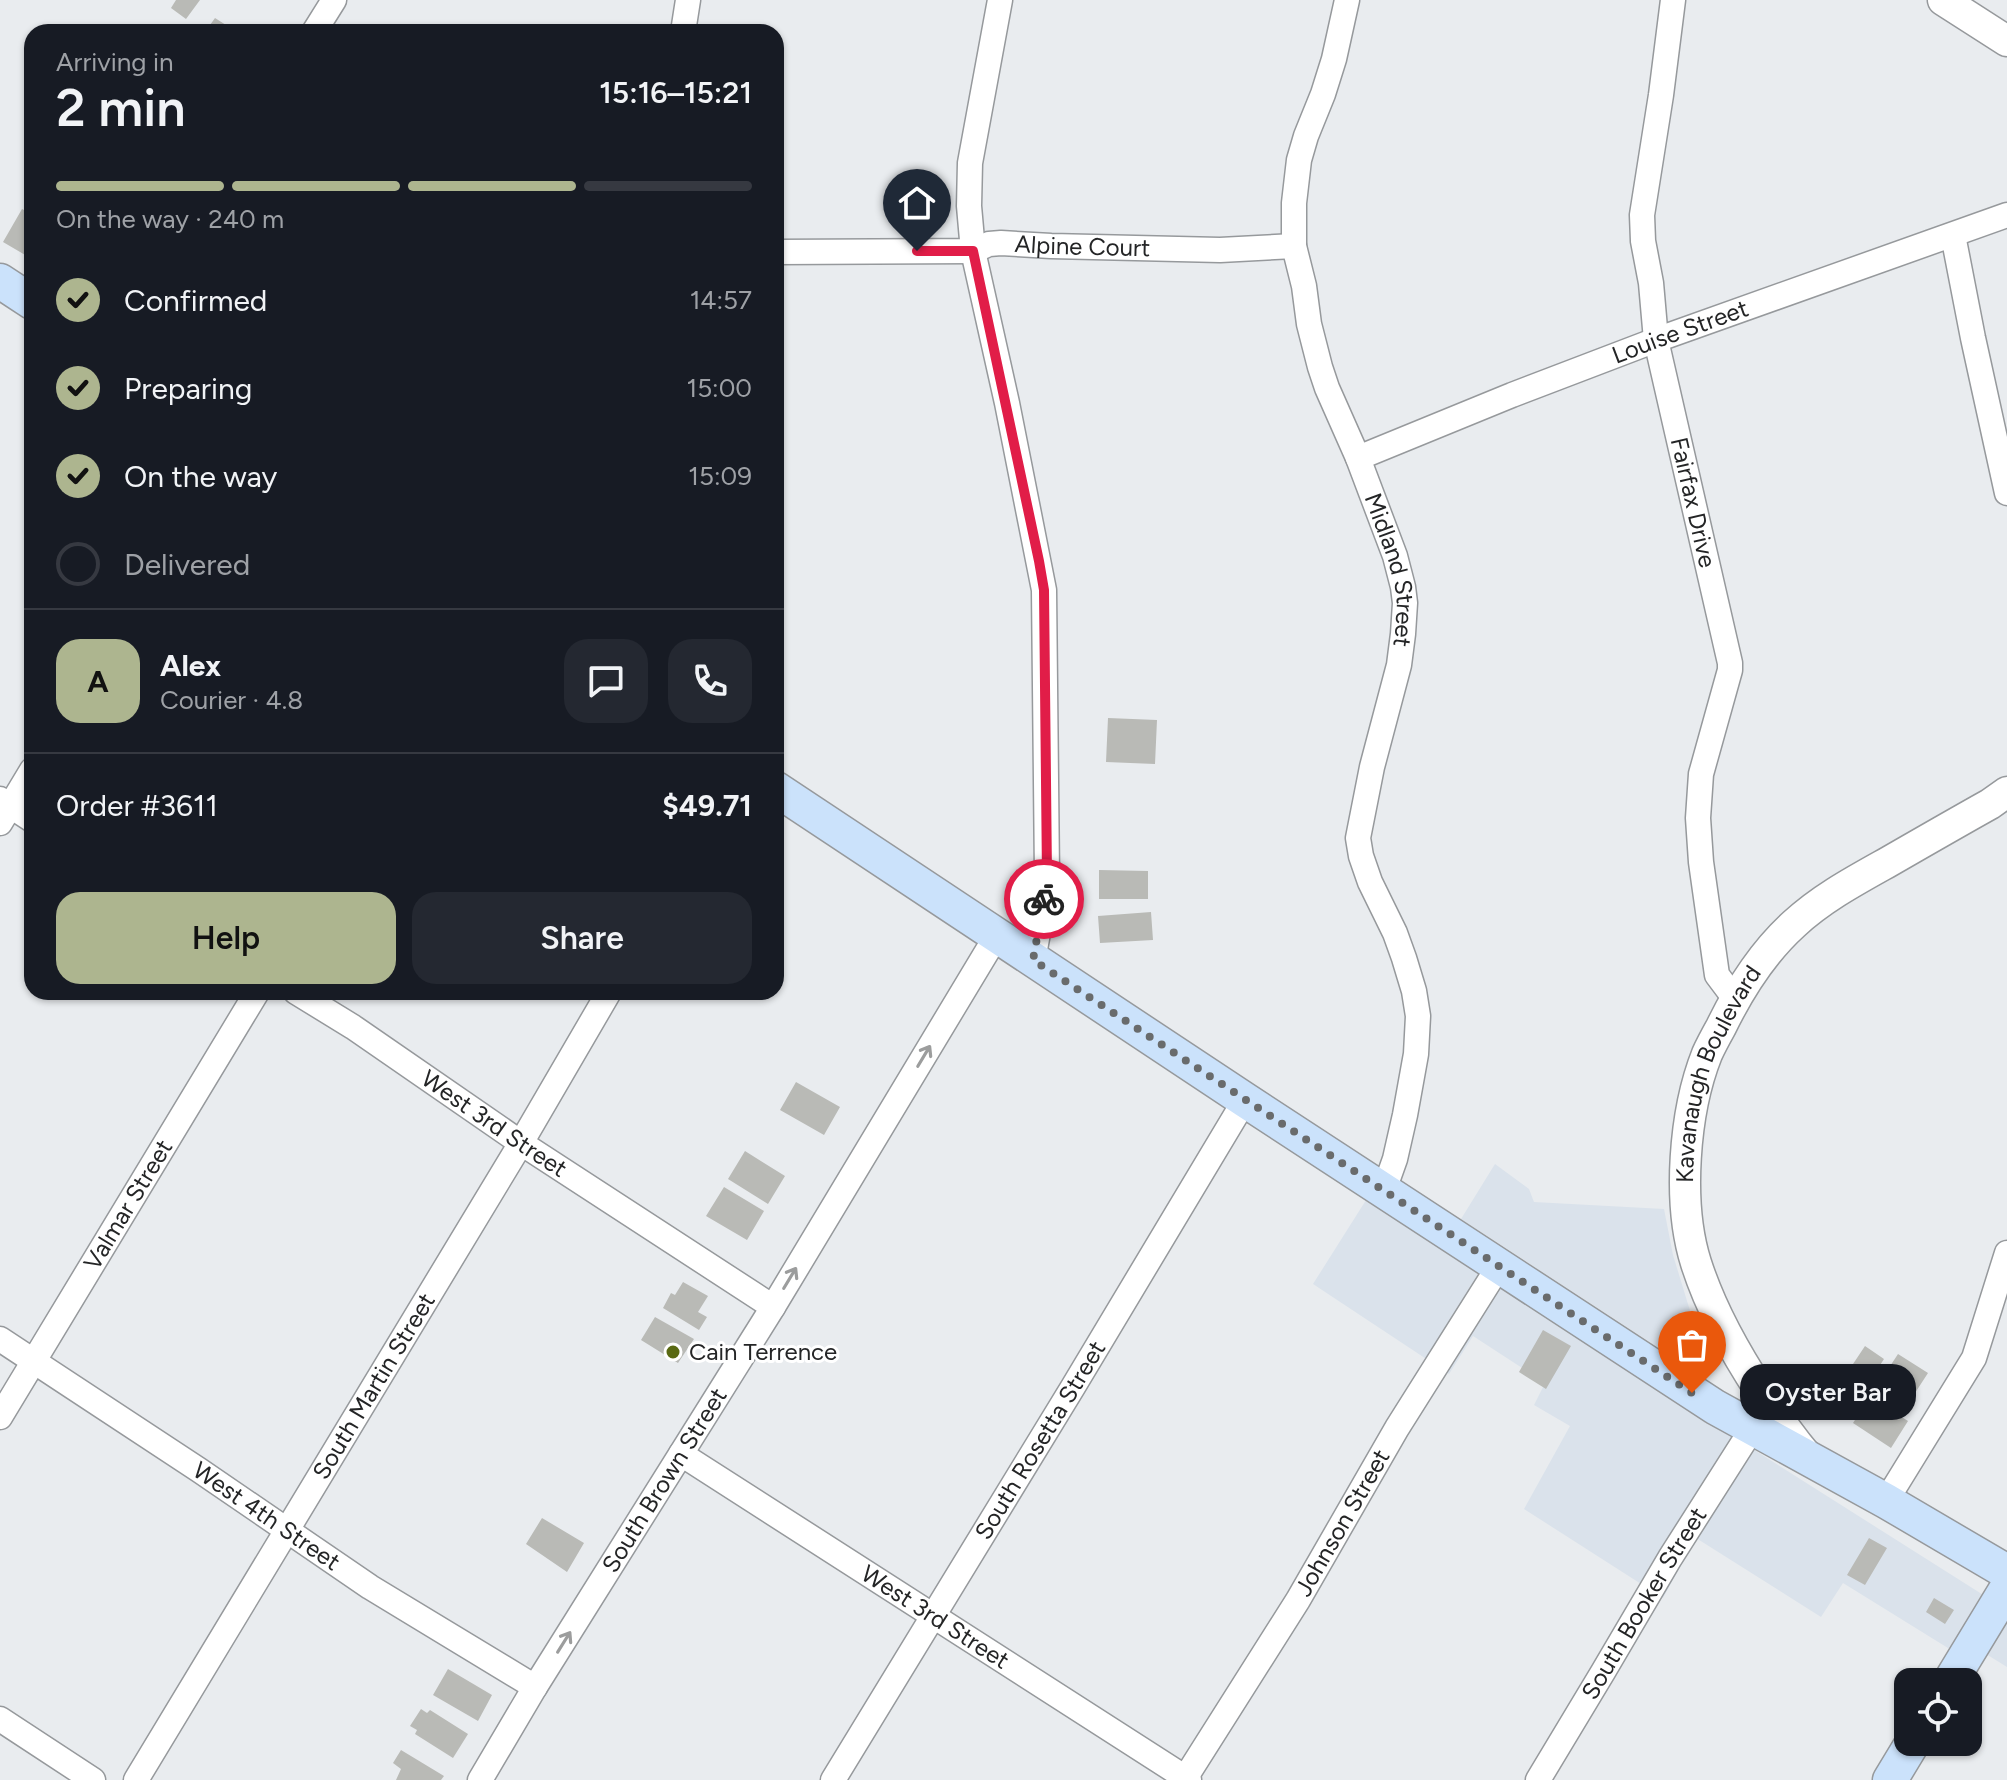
<!DOCTYPE html>
<html lang="en">
<head>
<meta charset="utf-8">
<style>
	:root { --surface:#171b24; --page:#242831; --text:#f1f3f6; --muted:#9ea1a6; --line:#363941; --accent:#adb58f }
	body { margin:0; font-family:Figtree,sans-serif; background:var(--page); color:var(--text); height:100vh; display:flex; flex-direction:column; font-size:30px; white-space:nowrap }
	* { box-sizing:border-box; margin:0 }
	p { font-size:26px; color:var(--muted) }
	.icon { flex:none; width:44px; height:44px; fill:none; stroke:currentColor; stroke-width:2; stroke-linecap:round; stroke-linejoin:round }
	.map { position:relative; flex:1; overflow:hidden }
	.panel { position:absolute; left:24px; top:24px; width:760px; height:976px; display:flex; flex-direction:column; background:var(--surface); border-radius:24px; box-shadow:0 2px 6px #0004 }
	.panel>* { flex:none }
	.controls { position:absolute; left:1894px; top:1668px; display:grid; gap:16px }
	.controls a { display:grid; place-items:center; width:88px; height:88px; border-radius:16px; background:var(--surface); box-shadow:0 2px 6px #0004; font-size:40px }
	.pin { position:absolute; display:grid; place-items:center; width:68px; height:68px; color:#fff; margin:-82px -34px; border-radius:50% 50% 50% 0; rotate:-45deg; box-shadow:0 0 8px #0007 }
	.pin .icon { rotate:45deg }
	.courier { position:absolute; display:grid; place-items:center; width:80px; height:80px; margin:-40px; border:6px solid #e11d48; border-radius:50%; background:#fff; color:#222; box-shadow:0 2px 10px #0007 }
	.bubble { position:absolute; height:56px; border-radius:24px; background:var(--surface); box-shadow:0 2px 6px #0004; font-size:26px; font-weight:600; line-height:56px; text-align:center }
	.head em { font-style:normal; font-weight:600 }
	.head div { display:flex; flex-direction:column-reverse }
	.head { display:flex; align-items:center; justify-content:space-between; height:136px; padding:0 32px }
	h1 { font-size:52px; font-weight:600; line-height:60px }
	.bar { display:grid; grid-template-columns:repeat(4,1fr); gap:12px 8px; align-content:center; height:96px; padding:0 32px }
	.bar i { height:10px; border-radius:6px; background:var(--line) }
	.bar .selected { background:var(--accent) }
	.bar p { grid-column:span 4 }
	.line { display:flex; align-items:center; gap:20px; padding:0 32px; border-top:2px solid var(--line) }
	.line div { flex:1 }
	.round { display:grid; place-items:center; flex:none; width:84px; height:84px; border-radius:24px; background:var(--page) }
	ol { padding:0 32px; list-style:none }
	li { display:flex; align-items:center; gap:24px; height:88px }
	li p { margin-inline-start:auto }
	li .icon { padding:8px; border-radius:50%; background:var(--accent); color:#111; stroke-width:4 }
	li:last-child { color:var(--muted) }
	li i { width:44px; height:44px; border:4px solid var(--line); border-radius:50% }
	.button { display:flex; gap:16px; margin-top:auto; padding:16px 32px }
	.button a { flex:1; height:92px; border-radius:24px; background:var(--accent); color:#111; font-size:32px; font-weight:600; line-height:92px; text-align:center }
	.button a+a { background:var(--page); color:var(--text) }
	.map>svg:first-child { display:block }
	.built { fill:#dae2eb }
	.building { fill:#b9bab6 }
	.lines { fill:none; stroke-linecap:round; stroke-linejoin:round }
	.minor-casing { stroke:#96999c; stroke-width:27 }
	.tertiary-casing { stroke:#96999c; stroke-width:33 }
	.secondary-casing { stroke:#96999c; stroke-width:37 }
	.minor { stroke:#fff; stroke-width:24 }
	.tertiary { stroke:#fff; stroke-width:30 }
	.secondary { stroke:#cbe2fb; stroke-width:34 }
	.oneway { stroke:#9c9d9d }
	.done { stroke:#696b6c; stroke-width:8; stroke-dasharray:0 14.4 }
	.route { stroke:#e11d48; stroke-width:10 }
	.poi-dot { fill:#596912; stroke:#fff; stroke-width:3 }
	.labels { text-anchor:middle; stroke-width:6; stroke-linejoin:round; paint-order:stroke }
	.street-label { font-size:24px; fill:#242526; stroke:#fff }
	.poi-label { font-size:24px; fill:#242526; stroke:#fff; text-anchor:start }
</style>
</head>
<body>
<div class="map">
<svg width="2007" height="1780" viewBox="0 0 2007 1780">
	<rect width="100%" height="100%" fill="#e9ecef"/>
	<path class="built" d="M 1495,1164 L 1529,1189 L 1534,1202 L 1664,1209 L 1673,1255 L 1691,1314 L 1713,1358 L 1702,1376 L 1461,1219 Z
		M 1368,1197 L 1639,1377 L 2007,1610 L 2007,1667 L 1986,1654 L 1977,1666 L 1843,1583 L 1821,1617 L 1696,1538 L 1663,1598 L 1524,1509 L 1570,1426 L 1534,1405 L 1545,1383 L 1473,1336 L 1449,1374 L 1313,1284 Z"/>
	<path class="building" d="M 176,0 L 200,0 L 186,19 L 171,8 Z
		M 215,18 L 237,32 L 205,32 Z
		M 22,209 L 32,214 L 32,259 L 3,242 Z
		M 1108,718 L 1157,720 L 1155,764 L 1106,762 Z
		M 1099,870 L 1148,871 L 1148,899 L 1099,899 Z
		M 1151,912 L 1153,940 L 1100,943 L 1098,916 Z
		M 796,1082 L 840,1107 L 824,1135 L 780,1110 Z
		M 745,1151 L 785,1176 L 768,1204 L 728,1179 Z
		M 724,1187 L 764,1211 L 747,1240 L 706,1216 Z
		M 683,1282 L 708,1296 L 698,1312 L 707,1317 L 699,1330 L 663,1308 L 671,1293 L 675,1295 Z
		M 655,1317 L 694,1339 L 678,1363 L 641,1340 Z
		M 1543,1330 L 1571,1346 L 1546,1389 L 1519,1372 Z
		M 1865,1346 L 1884,1359 L 1848,1414 L 1829,1400 Z
		M 1898,1354 L 1928,1373 L 1900,1416 L 1908,1421 L 1891,1448 L 1853,1423 Z
		M 542,1518 L 584,1543 L 567,1572 L 526,1544 Z
		M 1869,1538 L 1887,1548 L 1865,1585 L 1847,1575 Z
		M 1934,1598 L 1954,1610 L 1945,1624 L 1926,1612 Z
		M 448,1669 L 492,1695 L 478,1721 L 433,1695 Z
		M 421,1709 L 427,1713 L 430,1710 L 468,1734 L 453,1758 L 415,1734 L 417,1730 L 410,1726 Z
		M 401,1750 L 444,1776 L 441,1780 L 396,1780 L 401,1769 L 393,1763 Z"/>
	<g class="lines">
		<defs>
			<g id="minor">
				<path d="M 1000,0 L 970,163 L 969,206 L 973,251 L 1007,403 L 1044,590 L 1047,876 L 1043,906 L 1033,960"/>
				<path id="s1" d="M 1347,0 L 1334,59 L 1323,94 L 1306,136 L 1299,160 L 1294,203 L 1294,246 L 1304,286 L 1309,324 L 1320,367 L 1327,388 L 1358,458 L 1395,556 L 1403,587 L 1405,603 L 1403,634 L 1399,665 L 1372,767 L 1358,838 L 1361,856 L 1370,882 L 1395,933 L 1404,958 L 1414,991 L 1418,1016 L 1416,1054 L 1405,1115 L 1395,1159 L 1384,1190"/>
				<path id="s2" d="M 1673,0 L 1661,95 L 1642,215 L 1643,241 L 1651,283 L 1656,340 L 1730,663 L 1730,670 L 1701,774 L 1698,818 L 1701,862 L 1717,975 L 1735,999"/>
				<path d="M 314,32 L 334,0"/>
				<path d="M 683,32 L 688,0"/>
				<path d="M 1953,235 L 1973,338 L 2007,493"/>
				<path id="s3" d="M 776,252 L 973,251 L 989,244 L 1001,243 L 1051,246 L 1220,250 L 1294,246"/>
				<path id="s4" d="M 1358,458 L 1512,395 L 1656,340 L 2007,215"/>
				<path d="M 0,799 L 32,820"/>
				<path d="M 0,823 L 32,770"/>
				<path id="s5" d="M 296,992 L 353,1027 L 521,1143 L 773,1307"/>
				<path id="s6" d="M 0,1339 L 199,1470 L 370,1587 L 535,1687"/>
				<path id="s7" d="M 0,1417 L 257,992"/>
				<path id="s8" d="M 681,1454 L 1189,1780"/>
				<path d="M 1886,1501 L 1974,1358 L 2007,1253"/>
				<path d="M 0,1719 L 93,1780"/>
				<path id="s9" d="M 136,1780 L 521,1143 L 609,992"/>
				<path id="s10" d="M 480,1780 L 535,1687 L 773,1307 L 997,935"/>
				<path id="s11" d="M 833,1780 L 1073,1387 L 1245,1100"/>
				<path id="s12" d="M 1184,1780 L 1298,1600 L 1397,1428 L 1499,1266"/>
				<path id="s13" d="M 1538,1780 L 1603,1672 L 1670,1558 L 1752,1429"/>
			</g>
			<g id="tertiary">
				<path d="M 1943,0 L 2007,41"/>
				<path id="s14" d="M 1807,1456 C 1790,1436 1775,1414 1761,1392 C 1734,1351 1711,1310 1696,1263 C 1677,1203 1684,1112 1707,1054 C 1711,1045 1716,1036 1721,1027 C 1739,990 1763,952 1794,924 C 1822,898 1856,880 1890,861 C 1923,842 1956,823 1990,804 L 2007,792"/>
			</g>
			<path id="secondary" d="M 0,281 L 32,302
				M 776,789 L 1245,1100 L 1715,1407 L 1886,1501 L 2007,1572
				M 1950,1682 L 2007,1588
				M 1890,1780 L 1913,1742"/>
		</defs>
		<use href="#minor" class="minor-casing"/>
		<use href="#tertiary" class="tertiary-casing"/>
		<use href="#secondary" class="secondary-casing"/>
		<use href="#minor" class="minor"/>
		<use href="#tertiary" class="tertiary"/>
		<use href="#secondary" class="secondary"/>
	</g>
	<defs><path id="oneway-shaft" d="M-6 0H5M1.5-3L5.5 0L1.5 3" fill="none" stroke-width="1.6" stroke-linecap="round" stroke-linejoin="round" transform="scale(2)"/></defs>
	<g class="oneway">
		<use href="#oneway-shaft" transform="translate(924 1056) rotate(-59)"/>
		<use href="#oneway-shaft" transform="translate(790 1278) rotate(-59)"/>
		<use href="#oneway-shaft" transform="translate(564 1642) rotate(-58)"/>
	</g>
	<g class="lines">
		<path class="done" d="M 1044,899 L 1033,960 L 1692,1393"/>
		<path class="route" d="M 917,251 L 973,251 L 1039,561 L 1044,590 L 1047,876 L 1044,899"/>
	</g>
	<circle class="poi-dot" cx="673" cy="1352" r="8"/>
	<g class="labels">
		<g class="street-label">
			<text dy="8" stroke="none"><textPath href="#s3" startOffset="308">Alpine Court</textPath></text>
			<text dy="8" stroke="none"><textPath href="#s4" startOffset="346">Louise Street</textPath></text>
			<text dy="8" stroke="none"><textPath href="#s2" startOffset="510">Fairfax Drive</textPath></text>
			<text dy="8" stroke="none"><textPath href="#s1" startOffset="594">Midland Street</textPath></text>
			<text dy="8" stroke="none"><textPath href="#s14" startOffset="420">Kavanaugh Boulevard</textPath></text>
			<text dy="8" stroke="none"><textPath href="#s5" startOffset="238">West 3rd Street</textPath></text>
			<text dy="8" stroke="none"><textPath href="#s7" startOffset="248">Valmar Street</textPath></text>
			<text dy="8" stroke="none"><textPath href="#s9" startOffset="460">South Martin Street</textPath></text>
			<text dy="8" stroke="none"><textPath href="#s11" startOffset="398">South Rosetta Street</textPath></text>
			<text dy="8" stroke="none"><textPath href="#s10" startOffset="352">South Brown Street</textPath></text>
			<text dy="8" stroke="none"><textPath href="#s6" startOffset="320">West 4th Street</textPath></text>
			<text dy="8" stroke="none"><textPath href="#s12" startOffset="302">Johnson Street</textPath></text>
			<text dy="8" stroke="none"><textPath href="#s13" startOffset="206">South Booker Street</textPath></text>
			<text dy="8" stroke="none"><textPath href="#s8" startOffset="302">West 3rd Street</textPath></text>
		</g>
		<g class="poi-label">
			<text x="689" y="1360">Cain Terrence</text>
		</g>
	</g>
</svg>
<div class="controls">
<a><svg class="icon" aria-label="locate" viewBox="0 0 24 24"><circle cx="12" cy="12" r="6"/><path d="M12 2v4M12 18v4M2 12h4M18 12h4"/></svg></a>
</div>
<div class="pin" style="left:1692px;top:1393px;background:#ea580c"><svg class="icon" aria-label="bag" viewBox="0 0 24 24"><path d="M5 8h14l-1 12H6zM9 8a3 3 0 0 1 6 0"/></svg></div>
<div class="pin" style="left:917px;top:251px;background:#1f2937"><svg class="icon" aria-label="home" viewBox="0 0 24 24"><path d="M3 11l9-7 9 7M6 9v11h12V9"/></svg></div>
<div class="courier" style="left:1044px;top:899px"><svg class="icon" aria-label="bike" viewBox="0 0 24 24"><circle cx="6" cy="16" r="4"/><circle cx="18" cy="16" r="4"/><path d="M6 16l4-8h5l3 8M10 8l3 8H6M13 5h3"/></svg></div>
<div class="bubble" style="left:1740px;top:1364px;width:176px">Oyster Bar</div>
<section class="panel">
<div class="head"><div><h1>2 min</h1><p>Arriving in</p></div><em>15:16–15:21</em></div>
<div class="bar"><i class="selected"></i><i class="selected"></i><i class="selected"></i><i></i><p>On the way · 240 m</p></div>
<ol>
<li><svg class="icon" aria-label="check" viewBox="0 0 24 24"><path d="M5 12l5 5 9-10"/></svg>Confirmed<p>14:57</p></li>
<li><svg class="icon" aria-label="check" viewBox="0 0 24 24"><path d="M5 12l5 5 9-10"/></svg>Preparing<p>15:00</p></li>
<li><svg class="icon" aria-label="check" viewBox="0 0 24 24"><path d="M5 12l5 5 9-10"/></svg>On the way<p>15:09</p></li>
<li><i></i>Delivered</li>
</ol>
<div class="line" style="height:144px"><b class="round" style="background:var(--accent);color:#111">A</b><div><b>Alex</b><p>Courier · 4.8</p></div><a class="round"><svg class="icon" aria-label="chat" viewBox="0 0 24 24"><path d="M4 5h16v11H9l-5 4z"/></svg></a><a class="round"><svg class="icon" aria-label="phone" viewBox="0 0 24 24"><path d="M5 4h4l2 5-3 2q2 4 5 5l2-3 5 2v4C11 20 4 13 5 4z"/></svg></a></div>
<div class="line" style="height:104px"><div>Order #3611</div><b>$49.71</b></div>
<div class="button"><a>Help</a><a>Share</a></div>
</section>
</div>
</body>
</html>
